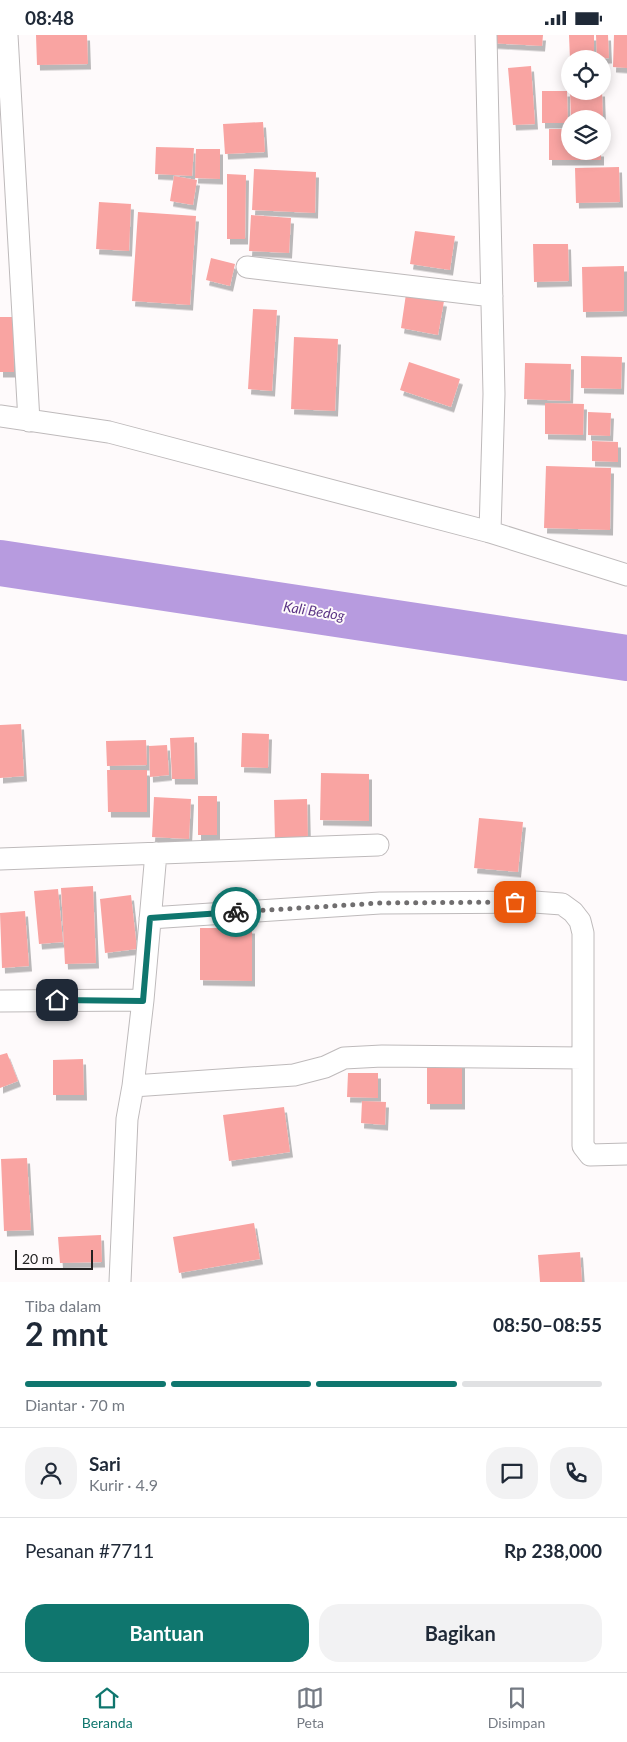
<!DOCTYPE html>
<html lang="id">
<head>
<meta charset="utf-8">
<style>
	:root { --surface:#fff; --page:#f2f2f3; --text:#1f2937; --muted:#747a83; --line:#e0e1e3; --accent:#0f766e }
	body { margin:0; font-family:Lato,sans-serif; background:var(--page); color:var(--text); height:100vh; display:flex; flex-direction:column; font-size:19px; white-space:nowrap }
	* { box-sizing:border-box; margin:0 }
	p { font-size:16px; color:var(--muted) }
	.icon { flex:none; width:28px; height:28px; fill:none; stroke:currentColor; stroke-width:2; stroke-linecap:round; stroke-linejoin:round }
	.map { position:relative; height:1247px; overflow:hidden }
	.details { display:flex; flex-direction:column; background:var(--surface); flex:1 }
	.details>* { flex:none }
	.fabs { position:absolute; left:561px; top:15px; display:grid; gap:10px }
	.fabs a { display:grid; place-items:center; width:50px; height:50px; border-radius:50%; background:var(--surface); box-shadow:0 2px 12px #0003; font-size:25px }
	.scale { position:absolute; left:15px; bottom:12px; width:78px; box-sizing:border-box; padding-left:5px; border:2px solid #242323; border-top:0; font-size:14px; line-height:18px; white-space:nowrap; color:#242323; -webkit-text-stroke:4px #fefafb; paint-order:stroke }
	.pin { position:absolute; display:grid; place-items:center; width:42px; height:42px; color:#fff; margin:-21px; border-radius:10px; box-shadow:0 2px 8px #0006 }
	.courier { position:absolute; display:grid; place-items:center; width:50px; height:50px; margin:-25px; border:4px solid #0f766e; border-radius:50%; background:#fff; color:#222; box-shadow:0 1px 6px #0007 }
	.summary em { font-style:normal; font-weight:700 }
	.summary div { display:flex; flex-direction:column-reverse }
	.summary { display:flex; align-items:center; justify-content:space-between; height:85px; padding:0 25px }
	h1 { font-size:32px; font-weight:700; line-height:38px }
	.bar { display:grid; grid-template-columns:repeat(4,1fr); gap:8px 5px; align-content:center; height:60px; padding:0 25px }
	.bar i { height:6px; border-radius:4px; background:var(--line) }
	.bar .current { background:var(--accent) }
	.bar p { grid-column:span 4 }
	.line { display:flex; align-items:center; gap:12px; padding:0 25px; border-top:1px solid var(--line) }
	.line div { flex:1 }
	.round { display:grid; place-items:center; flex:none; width:52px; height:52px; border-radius:20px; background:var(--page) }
	.primary-button { display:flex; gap:10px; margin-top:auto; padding:10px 25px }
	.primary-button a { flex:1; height:58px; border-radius:20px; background:var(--accent); color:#fff; font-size:20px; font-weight:700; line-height:58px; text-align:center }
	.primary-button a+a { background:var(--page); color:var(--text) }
	.status { display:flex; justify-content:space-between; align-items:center; height:35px; padding:0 25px; background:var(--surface); direction:ltr }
	.status svg { height:14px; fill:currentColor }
	.dock { display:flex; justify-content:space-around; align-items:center; height:70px; border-top:1px solid var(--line); background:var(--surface); font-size:14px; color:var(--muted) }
	.dock a { display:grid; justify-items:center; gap:2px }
	.dock .current { color:var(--accent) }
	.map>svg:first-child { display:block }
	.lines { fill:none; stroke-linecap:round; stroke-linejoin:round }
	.river { stroke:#b79bdf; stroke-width:46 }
	.building { fill:#f9a4a2; filter:url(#shadow) }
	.street-casing { stroke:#bebabb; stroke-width:23 }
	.street { stroke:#fff; stroke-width:21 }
	.done { stroke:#706e6f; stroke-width:5; stroke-dasharray:0 9 }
	.route { stroke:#0f766e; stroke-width:6 }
	.labels { text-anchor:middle; stroke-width:4; stroke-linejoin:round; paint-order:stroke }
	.water-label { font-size:14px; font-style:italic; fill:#5a3384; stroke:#fefafb }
</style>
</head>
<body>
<div class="status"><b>08:48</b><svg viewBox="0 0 49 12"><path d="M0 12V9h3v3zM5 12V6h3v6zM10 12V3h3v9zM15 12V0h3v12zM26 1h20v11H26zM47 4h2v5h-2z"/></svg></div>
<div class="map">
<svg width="627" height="1247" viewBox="0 0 627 1247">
	<defs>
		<filter id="shadow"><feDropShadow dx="3" dy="5.5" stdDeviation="0" flood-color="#0004"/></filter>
	</defs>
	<rect width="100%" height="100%" fill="#fefafb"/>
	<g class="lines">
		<path class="river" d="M 0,528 L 627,623"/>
	</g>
	<path class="building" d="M 36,0 L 87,0 L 88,29 L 37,30 Z
		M 489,0 L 543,0 L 542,11 L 489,8 Z
		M 569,0 L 594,0 L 594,24 L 570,24 Z
		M 596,0 L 608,0 L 609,23 L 597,24 Z
		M 614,0 L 627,0 L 627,33 L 613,32 Z
		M 531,31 L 535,89 L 513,90 L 508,33 Z
		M 542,56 L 567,56 L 568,88 L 542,88 Z
		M 570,56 L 602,56 L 603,84 L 571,84 Z
		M 263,87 L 265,117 L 225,119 L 223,89 Z
		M 549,94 L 570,94 L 570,116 L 601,116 L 601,125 L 549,125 Z
		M 156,112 L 194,113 L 192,141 L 155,139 Z
		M 196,114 L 220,114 L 220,144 L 195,143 Z
		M 619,132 L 620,167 L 576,168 L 575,133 Z
		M 254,134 L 316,137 L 315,178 L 252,175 Z
		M 227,139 L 246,140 L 245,204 L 227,204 Z
		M 174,141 L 197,145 L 193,170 L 170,166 Z
		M 99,167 L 131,169 L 129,216 L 96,214 Z
		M 138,177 L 196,181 L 190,270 L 132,266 Z
		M 251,180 L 291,183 L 289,218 L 249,216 Z
		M 415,196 L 455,201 L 450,235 L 410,229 Z
		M 533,209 L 568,209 L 569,246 L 534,247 Z
		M 211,223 L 235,229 L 230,251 L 206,245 Z
		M 624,231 L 624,276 L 583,277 L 582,232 Z
		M 406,259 L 444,266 L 438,300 L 401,293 Z
		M 253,274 L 277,275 L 272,356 L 248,354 Z
		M 0,282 L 13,282 L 14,337 L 0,337 Z
		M 294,302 L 338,304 L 335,376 L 291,374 Z
		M 581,321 L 622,322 L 621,354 L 581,353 Z
		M 409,327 L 460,344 L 451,372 L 400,355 Z
		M 525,328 L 571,329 L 570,366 L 524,364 Z
		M 545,368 L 584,369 L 583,400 L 545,399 Z
		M 588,377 L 611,378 L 610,401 L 588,400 Z
		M 592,406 L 618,407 L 618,427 L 592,426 Z
		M 546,431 L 611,433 L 610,495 L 544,493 Z
		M 21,689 L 24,741 L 0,743 L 0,690 Z
		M 242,698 L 269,699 L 268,733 L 241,732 Z
		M 194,702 L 195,744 L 172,744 L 170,703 Z
		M 146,705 L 147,730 L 107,731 L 106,706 Z
		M 167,710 L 169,740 L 150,742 L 149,711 Z
		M 107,735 L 147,735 L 147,777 L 108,777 Z
		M 321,738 L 369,739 L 369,786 L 320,785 Z
		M 198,761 L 217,761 L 217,800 L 198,800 Z
		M 154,762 L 191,764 L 189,804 L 152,802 Z
		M 307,764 L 308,805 L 275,806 L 274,765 Z
		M 479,783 L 523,787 L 518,837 L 474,833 Z
		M 93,851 L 96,928 L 65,929 L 61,853 Z
		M 58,854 L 63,907 L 39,909 L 34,856 Z
		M 131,860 L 137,914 L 105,918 L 100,864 Z
		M 25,876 L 29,931 L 2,933 L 0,878 Z
		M 200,893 L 252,893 L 252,946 L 200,945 Z
		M 7,1018 L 18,1046 L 0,1053 L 0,1020 Z
		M 83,1024 L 84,1060 L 53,1060 L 53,1025 Z
		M 462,1024 L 462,1069 L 427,1069 L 427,1025 Z
		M 348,1038 L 378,1038 L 378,1063 L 347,1062 Z
		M 362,1066 L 386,1067 L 385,1090 L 361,1088 Z
		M 284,1072 L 290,1117 L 229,1126 L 223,1080 Z
		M 27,1123 L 31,1195 L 4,1196 L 1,1124 Z
		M 254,1188 L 260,1224 L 179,1238 L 173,1202 Z
		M 101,1200 L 102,1227 L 60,1228 L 58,1202 Z
		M 580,1217 L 582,1247 L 540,1247 L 538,1220 Z"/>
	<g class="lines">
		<defs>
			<path id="street" d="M 7,0 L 29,386
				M 486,0 L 494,359 L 490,497
				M 247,232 L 492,261
				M 0,381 L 109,397 L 490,497 L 627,540
				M 0,824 L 378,810
				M 150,883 L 380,868 L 534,867 L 562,869 L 573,877 L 580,886 L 583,898 L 583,1023
				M 0,966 L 143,965
				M 133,1051 L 294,1040 L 325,1032 L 344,1023 L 382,1021 L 583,1023 L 583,1111 L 590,1120 L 627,1119
				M 120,1247 L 127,1084 L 133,1051 L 143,965 L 156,818"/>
		</defs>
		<use href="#street" class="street-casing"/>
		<use href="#street" class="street"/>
	</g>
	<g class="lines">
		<path class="done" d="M 236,877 L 380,868 L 515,867"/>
		<path class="route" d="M 57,965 L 143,966 L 150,883 L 236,877"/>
	</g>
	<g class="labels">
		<g class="water-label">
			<text transform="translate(314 576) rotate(9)" y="5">Kali Bedog</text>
		</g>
	</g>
</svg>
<div class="fabs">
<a><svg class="icon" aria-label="locate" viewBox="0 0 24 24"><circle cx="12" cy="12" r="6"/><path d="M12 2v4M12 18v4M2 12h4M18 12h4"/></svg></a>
<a><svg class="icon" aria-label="layers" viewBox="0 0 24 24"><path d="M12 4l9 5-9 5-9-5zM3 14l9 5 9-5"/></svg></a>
</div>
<div class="scale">20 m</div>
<div class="pin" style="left:515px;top:867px;background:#ea580c"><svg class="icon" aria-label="bag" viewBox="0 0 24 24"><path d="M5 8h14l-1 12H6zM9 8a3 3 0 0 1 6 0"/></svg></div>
<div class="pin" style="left:57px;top:965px;background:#1f2937"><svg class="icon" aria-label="home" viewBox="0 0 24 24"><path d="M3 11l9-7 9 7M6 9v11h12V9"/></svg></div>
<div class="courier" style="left:236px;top:877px"><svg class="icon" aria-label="bike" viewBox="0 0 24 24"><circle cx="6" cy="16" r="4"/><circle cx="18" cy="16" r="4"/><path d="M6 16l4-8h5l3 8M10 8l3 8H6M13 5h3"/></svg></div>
</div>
<section class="details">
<div class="summary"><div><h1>2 mnt</h1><p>Tiba dalam</p></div><em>08:50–08:55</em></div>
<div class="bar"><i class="current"></i><i class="current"></i><i class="current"></i><i></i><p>Diantar · 70 m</p></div>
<div class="line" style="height:90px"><a class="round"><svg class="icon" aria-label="person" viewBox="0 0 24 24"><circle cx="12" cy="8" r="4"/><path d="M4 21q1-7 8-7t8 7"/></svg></a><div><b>Sari</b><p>Kurir · 4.9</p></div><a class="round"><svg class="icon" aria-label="chat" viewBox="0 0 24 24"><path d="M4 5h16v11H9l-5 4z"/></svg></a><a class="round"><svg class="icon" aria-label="phone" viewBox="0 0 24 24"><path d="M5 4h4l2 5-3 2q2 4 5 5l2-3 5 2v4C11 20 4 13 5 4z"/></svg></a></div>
<div class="line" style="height:65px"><div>Pesanan #7711</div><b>Rp 238,000</b></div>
<div class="primary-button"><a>Bantuan</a><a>Bagikan</a></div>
</section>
<nav class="dock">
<a class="current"><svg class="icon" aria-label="home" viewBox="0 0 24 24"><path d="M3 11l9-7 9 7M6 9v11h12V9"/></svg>Beranda</a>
<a><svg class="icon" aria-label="map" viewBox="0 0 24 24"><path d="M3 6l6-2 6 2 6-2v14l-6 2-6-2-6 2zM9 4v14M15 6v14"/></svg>Peta</a>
<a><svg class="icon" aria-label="saved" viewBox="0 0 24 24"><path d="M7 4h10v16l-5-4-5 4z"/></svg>Disimpan</a>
</nav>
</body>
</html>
